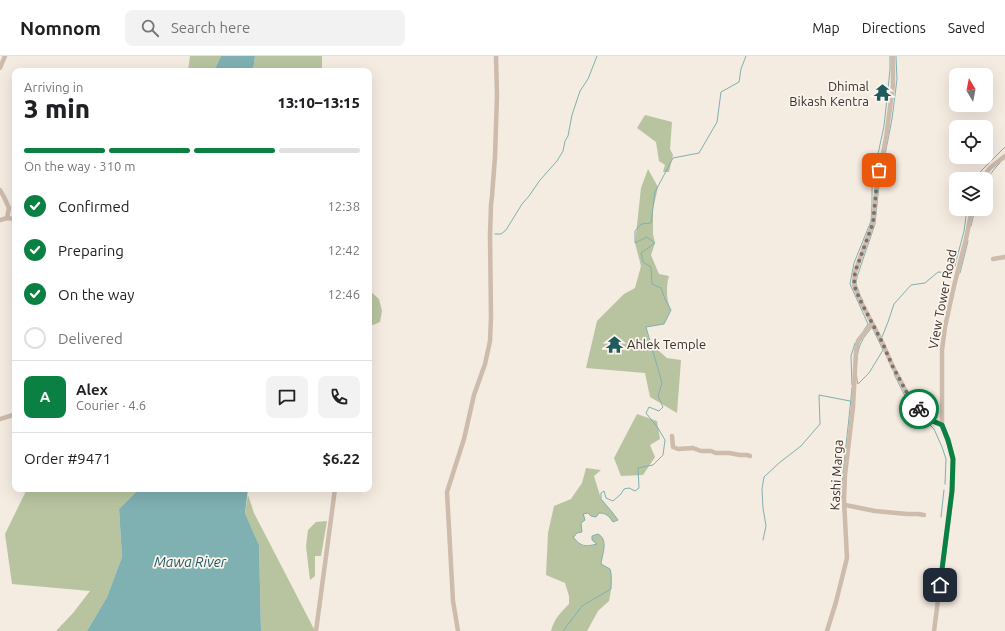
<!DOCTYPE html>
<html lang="en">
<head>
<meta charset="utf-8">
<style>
	:root { --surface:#fff; --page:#f2f2f2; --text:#202124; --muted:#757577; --line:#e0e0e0; --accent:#0b8043 }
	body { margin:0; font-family:Ubuntu,sans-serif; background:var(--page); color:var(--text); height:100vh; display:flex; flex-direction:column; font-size:15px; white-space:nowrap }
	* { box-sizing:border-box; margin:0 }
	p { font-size:13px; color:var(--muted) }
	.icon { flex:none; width:22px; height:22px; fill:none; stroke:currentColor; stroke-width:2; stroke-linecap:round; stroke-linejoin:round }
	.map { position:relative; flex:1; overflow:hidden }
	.panel { position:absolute; left:12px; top:12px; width:360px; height:424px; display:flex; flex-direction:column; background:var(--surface); border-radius:8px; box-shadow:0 4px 16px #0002 }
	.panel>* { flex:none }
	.needle { width:26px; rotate:350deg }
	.fabs { position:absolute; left:949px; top:12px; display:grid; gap:8px }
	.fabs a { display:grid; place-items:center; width:44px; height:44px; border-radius:8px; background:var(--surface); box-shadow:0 4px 16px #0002; font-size:20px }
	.pin { position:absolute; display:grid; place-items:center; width:34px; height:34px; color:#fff; margin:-17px; border-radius:8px; box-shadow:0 2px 6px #0006 }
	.courier { position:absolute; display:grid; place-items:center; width:40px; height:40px; margin:-20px; border:3px solid #0b8043; border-radius:50%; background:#fff; color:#222; box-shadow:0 1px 5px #0007 }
	.head em { font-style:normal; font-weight:800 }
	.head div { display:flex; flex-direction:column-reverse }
	.head { display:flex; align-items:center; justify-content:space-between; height:68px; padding:0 12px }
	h1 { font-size:26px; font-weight:800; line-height:30px }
	.bar { display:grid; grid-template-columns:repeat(4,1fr); gap:6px 4px; align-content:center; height:48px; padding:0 12px }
	.bar i { height:5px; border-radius:3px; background:var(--line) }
	.bar .active { background:var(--accent) }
	.bar p { grid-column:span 4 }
	.line { display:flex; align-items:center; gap:10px; padding:0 12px; border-top:1px solid var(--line) }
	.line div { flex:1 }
	.round { display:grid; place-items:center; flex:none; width:42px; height:42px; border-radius:8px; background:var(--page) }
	ol { padding:0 12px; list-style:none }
	li { display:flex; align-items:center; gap:12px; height:44px }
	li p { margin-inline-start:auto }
	li .icon { padding:4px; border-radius:50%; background:var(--accent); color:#fff; stroke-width:4 }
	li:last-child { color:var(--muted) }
	li i { width:22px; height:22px; border:2px solid var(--line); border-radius:50% }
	header { display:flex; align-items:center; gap:24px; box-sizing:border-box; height:56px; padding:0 20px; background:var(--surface); border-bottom:1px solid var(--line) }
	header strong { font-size:19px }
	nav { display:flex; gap:22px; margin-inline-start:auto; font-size:14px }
	.search { width:280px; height:36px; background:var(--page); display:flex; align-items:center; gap:10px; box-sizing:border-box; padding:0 14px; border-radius:8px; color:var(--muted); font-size:15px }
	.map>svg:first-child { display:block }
	.green { fill:#b8c4a0 }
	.water { fill:#7fb0b2 }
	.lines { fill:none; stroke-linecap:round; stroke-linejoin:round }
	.stream { stroke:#7fb0b2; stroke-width:1 }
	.minor { stroke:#cdbbac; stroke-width:4.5 }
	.done { stroke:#7c716b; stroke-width:4; stroke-dasharray:0 7.2 }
	.route { stroke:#0b8043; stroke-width:5 }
	.labels { text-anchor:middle; stroke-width:3.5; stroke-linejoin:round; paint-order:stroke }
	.poi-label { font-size:13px; fill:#3b302b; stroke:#fbf5ee; text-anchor:end }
	.street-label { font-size:13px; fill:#3b302b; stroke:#fbf5ee }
	.water-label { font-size:14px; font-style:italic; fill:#1f5a5e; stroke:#fbf5ee }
</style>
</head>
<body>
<header>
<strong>Nomnom</strong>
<div class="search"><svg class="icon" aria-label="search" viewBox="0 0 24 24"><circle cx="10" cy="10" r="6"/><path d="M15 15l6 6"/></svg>Search here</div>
<nav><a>Map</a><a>Directions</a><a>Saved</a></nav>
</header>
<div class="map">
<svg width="1005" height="575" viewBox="0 0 1005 575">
	<rect width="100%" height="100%" fill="#f4ebe1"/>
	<path class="green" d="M 190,0 L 221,0 L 214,15 L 188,15 Z
		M 255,0 L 322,0 L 322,15 L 253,15 Z
		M 645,59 L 672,66 L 670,93 L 673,99 L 669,116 L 663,116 L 665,109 L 659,105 L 656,86 L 637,72 Z
		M 648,113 L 658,131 L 653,153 L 653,178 L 655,187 L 651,199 L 659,218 L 669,220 C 666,230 666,244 671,254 L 664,268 L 646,271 L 650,287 L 667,302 L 681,304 L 677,357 L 650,341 L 645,317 L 586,312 L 597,265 L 624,238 L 635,232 L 641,210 L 635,187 L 641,132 Z
		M 369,234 L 379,243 L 382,255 L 380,266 L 373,269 L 369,269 Z
		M 637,358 L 657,365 L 660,383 L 650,389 L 655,401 L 643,419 L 621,420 L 614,402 Z
		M 586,412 L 601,414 L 594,420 L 601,443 L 612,456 L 618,464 L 613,466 C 609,460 606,457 599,457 L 596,461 L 591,460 L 588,457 L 584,458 L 585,464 L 581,467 L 582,476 L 577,477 L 574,482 C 581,491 586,492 596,488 L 592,484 L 592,480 L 598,478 C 609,484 602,498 601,508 L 610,513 C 613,521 611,536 609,545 L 598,555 L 587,575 L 551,575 C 554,563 561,556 569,548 L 569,540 L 565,527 L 546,519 L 548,477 L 554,450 L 571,443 L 582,427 Z
		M 27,433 L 139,433 L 119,453 L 122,501 L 107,541 L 87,575 L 56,575 L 73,557 L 90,535 L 12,528 L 5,478 Z
		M 248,439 L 254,457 L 315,575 L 261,575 L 259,489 L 245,457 Z
		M 327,465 L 321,500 L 315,500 L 315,520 L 310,524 L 306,490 L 308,474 L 316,466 Z"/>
	<path class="water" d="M 221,0 L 255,0 L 253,15 L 214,15 Z
		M 139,433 L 248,433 L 245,457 L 259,489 L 261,575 L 87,575 L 107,541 L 122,501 L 119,453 Z"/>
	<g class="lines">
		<path class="stream" d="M 975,123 L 982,114 L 1005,91
			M 986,124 L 996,111 L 1000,107
			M 971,170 L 975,153
			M 495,178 L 501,178 L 506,174 L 522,148 L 529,140 L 540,124 L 557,105 L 563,95 L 565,85 L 568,80 L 572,59 L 580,35 L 588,23 L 597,0
			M 960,217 L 968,185
			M 859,236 L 856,228 L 857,221 L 875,168 L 879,129 L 892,63 L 897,23 L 896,0
			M 860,239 L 863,245
			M 872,271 L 883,294 L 869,317 L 858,328 C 855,319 856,296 861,287 C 863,281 869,276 872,271 Z
			M 864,274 L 868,268 L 850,228 L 854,207 L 871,165 L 872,149 L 872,126 L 884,70 L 888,33 L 890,13 L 890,0
			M 882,281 L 888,266 L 894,248 L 911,229 L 925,227 L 938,216 L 953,217 L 964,175 L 967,153
			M 894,318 L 904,338 L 924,363 L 934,373 L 942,391 L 946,403 L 945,428
			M 852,329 L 851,300 L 855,287
			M 843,417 L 849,362 L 852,332
			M 842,444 L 841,435 L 843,420
			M 941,461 L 944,434
			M 763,484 L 766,470 L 763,452 L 762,433 L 764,421 L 779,407 L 801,390 L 820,368 L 819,339 L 850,345
			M 563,575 L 582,550 L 611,533 C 611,526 612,519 610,513 L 601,508 C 602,498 609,484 598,478 L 592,480 L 592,484 L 597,488 C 585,491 581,491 573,481 L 577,477 L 582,476 L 581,467 L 585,464 L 583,458 L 588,457 L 591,460 L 596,461 L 599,457 C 606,457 609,460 613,466 L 618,464 L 612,456 L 601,443 L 601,437 L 604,435 L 606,442 L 613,445 L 621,438 L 624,433 L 629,432 L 635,435 L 639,432 L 638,412 L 653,409 L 663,399 L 665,384 L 658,372 L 646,357 L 649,351 L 659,355 L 663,351 L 658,340 L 662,327 L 646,271 L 664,268 L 671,254 L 665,243 L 661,232 L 652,228 L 651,211 L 643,206 L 641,197 L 655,187 L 647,181 L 635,187 L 635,175 L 641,168 L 651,167 L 655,136 L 673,102 L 699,97 L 717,66 L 721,36 L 739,26 L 741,13 L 746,0"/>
		<path class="minor" d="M 893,0 L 893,29 L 886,82 L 877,127 L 873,167 L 855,216 L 854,229 L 860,244 L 882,286 L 893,311 L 907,337 L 926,362 L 942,369
			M 0,12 L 5,0
			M 982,123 L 990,112 L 1005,100
			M 0,134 L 4,141 L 9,152 L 7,162 L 0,164
			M 7,162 L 15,163
			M 993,203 L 1005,201
			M 0,363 L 13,359
			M 672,380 L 673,391 L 678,393 L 693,392 L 701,395 L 711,395 L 716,397 L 729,397 L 740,399 L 747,399 L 750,400
			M 845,449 L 875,455 L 907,458 L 918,458 L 924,459
			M 316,575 L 335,433
			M 458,575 L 453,545 L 447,436 L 464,383 L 474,339 L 485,308 L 490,285 L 491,261 L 490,179 L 491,149 L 492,140 L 495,101 L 497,39 L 496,0
			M 827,575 L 836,546 L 847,502 L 844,444 L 845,419 L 853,351 L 856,295 L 858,285 L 872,267
			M 934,575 L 949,460 L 952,435 L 953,417 L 953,403 L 950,391 L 942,369 L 942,294 L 945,271 L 954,230 L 966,183 L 972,153"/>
	</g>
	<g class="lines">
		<path class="done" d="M 879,114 L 877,126 L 873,167 L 855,216 L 854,229 L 860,244 L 882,286 L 893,311 L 907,337 L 919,353"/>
		<path class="route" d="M 919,353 L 926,362 L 942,369 L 948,384 L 953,403 L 952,435 L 940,529"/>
	</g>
	<defs>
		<symbol id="temple-bare" viewBox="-9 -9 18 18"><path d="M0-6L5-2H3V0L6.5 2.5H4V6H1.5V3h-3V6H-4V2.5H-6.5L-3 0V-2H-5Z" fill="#1f5a5e" stroke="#fbf5ee" stroke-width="2.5" paint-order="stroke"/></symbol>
	</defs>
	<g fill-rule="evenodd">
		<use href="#temple-bare" x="870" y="24" width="25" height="25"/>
		<use href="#temple-bare" x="602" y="276" width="25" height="25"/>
	</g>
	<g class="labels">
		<g class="poi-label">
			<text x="869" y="35">Dhimal<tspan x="869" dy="15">Bikash Kentra</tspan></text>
			<text x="627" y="293" text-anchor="start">Ahlek Temple</text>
		</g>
		<g class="street-label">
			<text transform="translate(942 243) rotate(-79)" y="5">View Tower Road</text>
			<text transform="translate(836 419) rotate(-87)" y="5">Kashi Marga</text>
		</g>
		<g class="water-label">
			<text x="190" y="511">Mawa River</text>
		</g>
	</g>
</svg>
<div class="fabs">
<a><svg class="needle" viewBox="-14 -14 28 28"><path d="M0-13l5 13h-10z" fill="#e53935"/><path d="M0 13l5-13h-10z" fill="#757577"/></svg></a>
<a><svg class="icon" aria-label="locate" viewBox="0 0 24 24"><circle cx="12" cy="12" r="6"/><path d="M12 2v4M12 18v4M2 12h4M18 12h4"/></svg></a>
<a><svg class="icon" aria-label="layers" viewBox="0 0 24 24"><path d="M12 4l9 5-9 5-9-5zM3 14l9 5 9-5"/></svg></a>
</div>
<div class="pin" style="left:879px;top:114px;background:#ea580c"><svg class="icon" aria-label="bag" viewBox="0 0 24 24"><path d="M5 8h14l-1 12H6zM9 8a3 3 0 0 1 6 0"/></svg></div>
<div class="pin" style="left:940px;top:529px;background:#1f2937"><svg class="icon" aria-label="home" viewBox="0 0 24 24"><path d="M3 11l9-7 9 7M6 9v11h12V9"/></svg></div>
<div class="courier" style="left:919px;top:353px"><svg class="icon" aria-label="bike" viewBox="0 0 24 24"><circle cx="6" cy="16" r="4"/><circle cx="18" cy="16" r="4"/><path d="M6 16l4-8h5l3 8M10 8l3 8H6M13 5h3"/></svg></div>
<section class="panel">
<div class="head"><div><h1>3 min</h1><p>Arriving in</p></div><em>13:10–13:15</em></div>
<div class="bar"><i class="active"></i><i class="active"></i><i class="active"></i><i></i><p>On the way · 310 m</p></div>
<ol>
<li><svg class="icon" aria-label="check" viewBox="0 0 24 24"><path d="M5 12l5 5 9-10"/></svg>Confirmed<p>12:38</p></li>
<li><svg class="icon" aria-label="check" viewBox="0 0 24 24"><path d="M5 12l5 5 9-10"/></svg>Preparing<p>12:42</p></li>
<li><svg class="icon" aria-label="check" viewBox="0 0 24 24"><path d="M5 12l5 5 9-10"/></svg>On the way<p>12:46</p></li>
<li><i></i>Delivered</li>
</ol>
<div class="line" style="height:72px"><b class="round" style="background:var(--accent);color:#fff">A</b><div><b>Alex</b><p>Courier · 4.6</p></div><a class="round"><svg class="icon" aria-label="chat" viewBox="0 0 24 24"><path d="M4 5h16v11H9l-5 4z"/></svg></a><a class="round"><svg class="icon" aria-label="phone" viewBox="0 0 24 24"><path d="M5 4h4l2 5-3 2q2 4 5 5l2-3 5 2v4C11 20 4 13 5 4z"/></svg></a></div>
<div class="line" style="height:52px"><div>Order #9471</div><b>$6.22</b></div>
</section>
</div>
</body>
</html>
